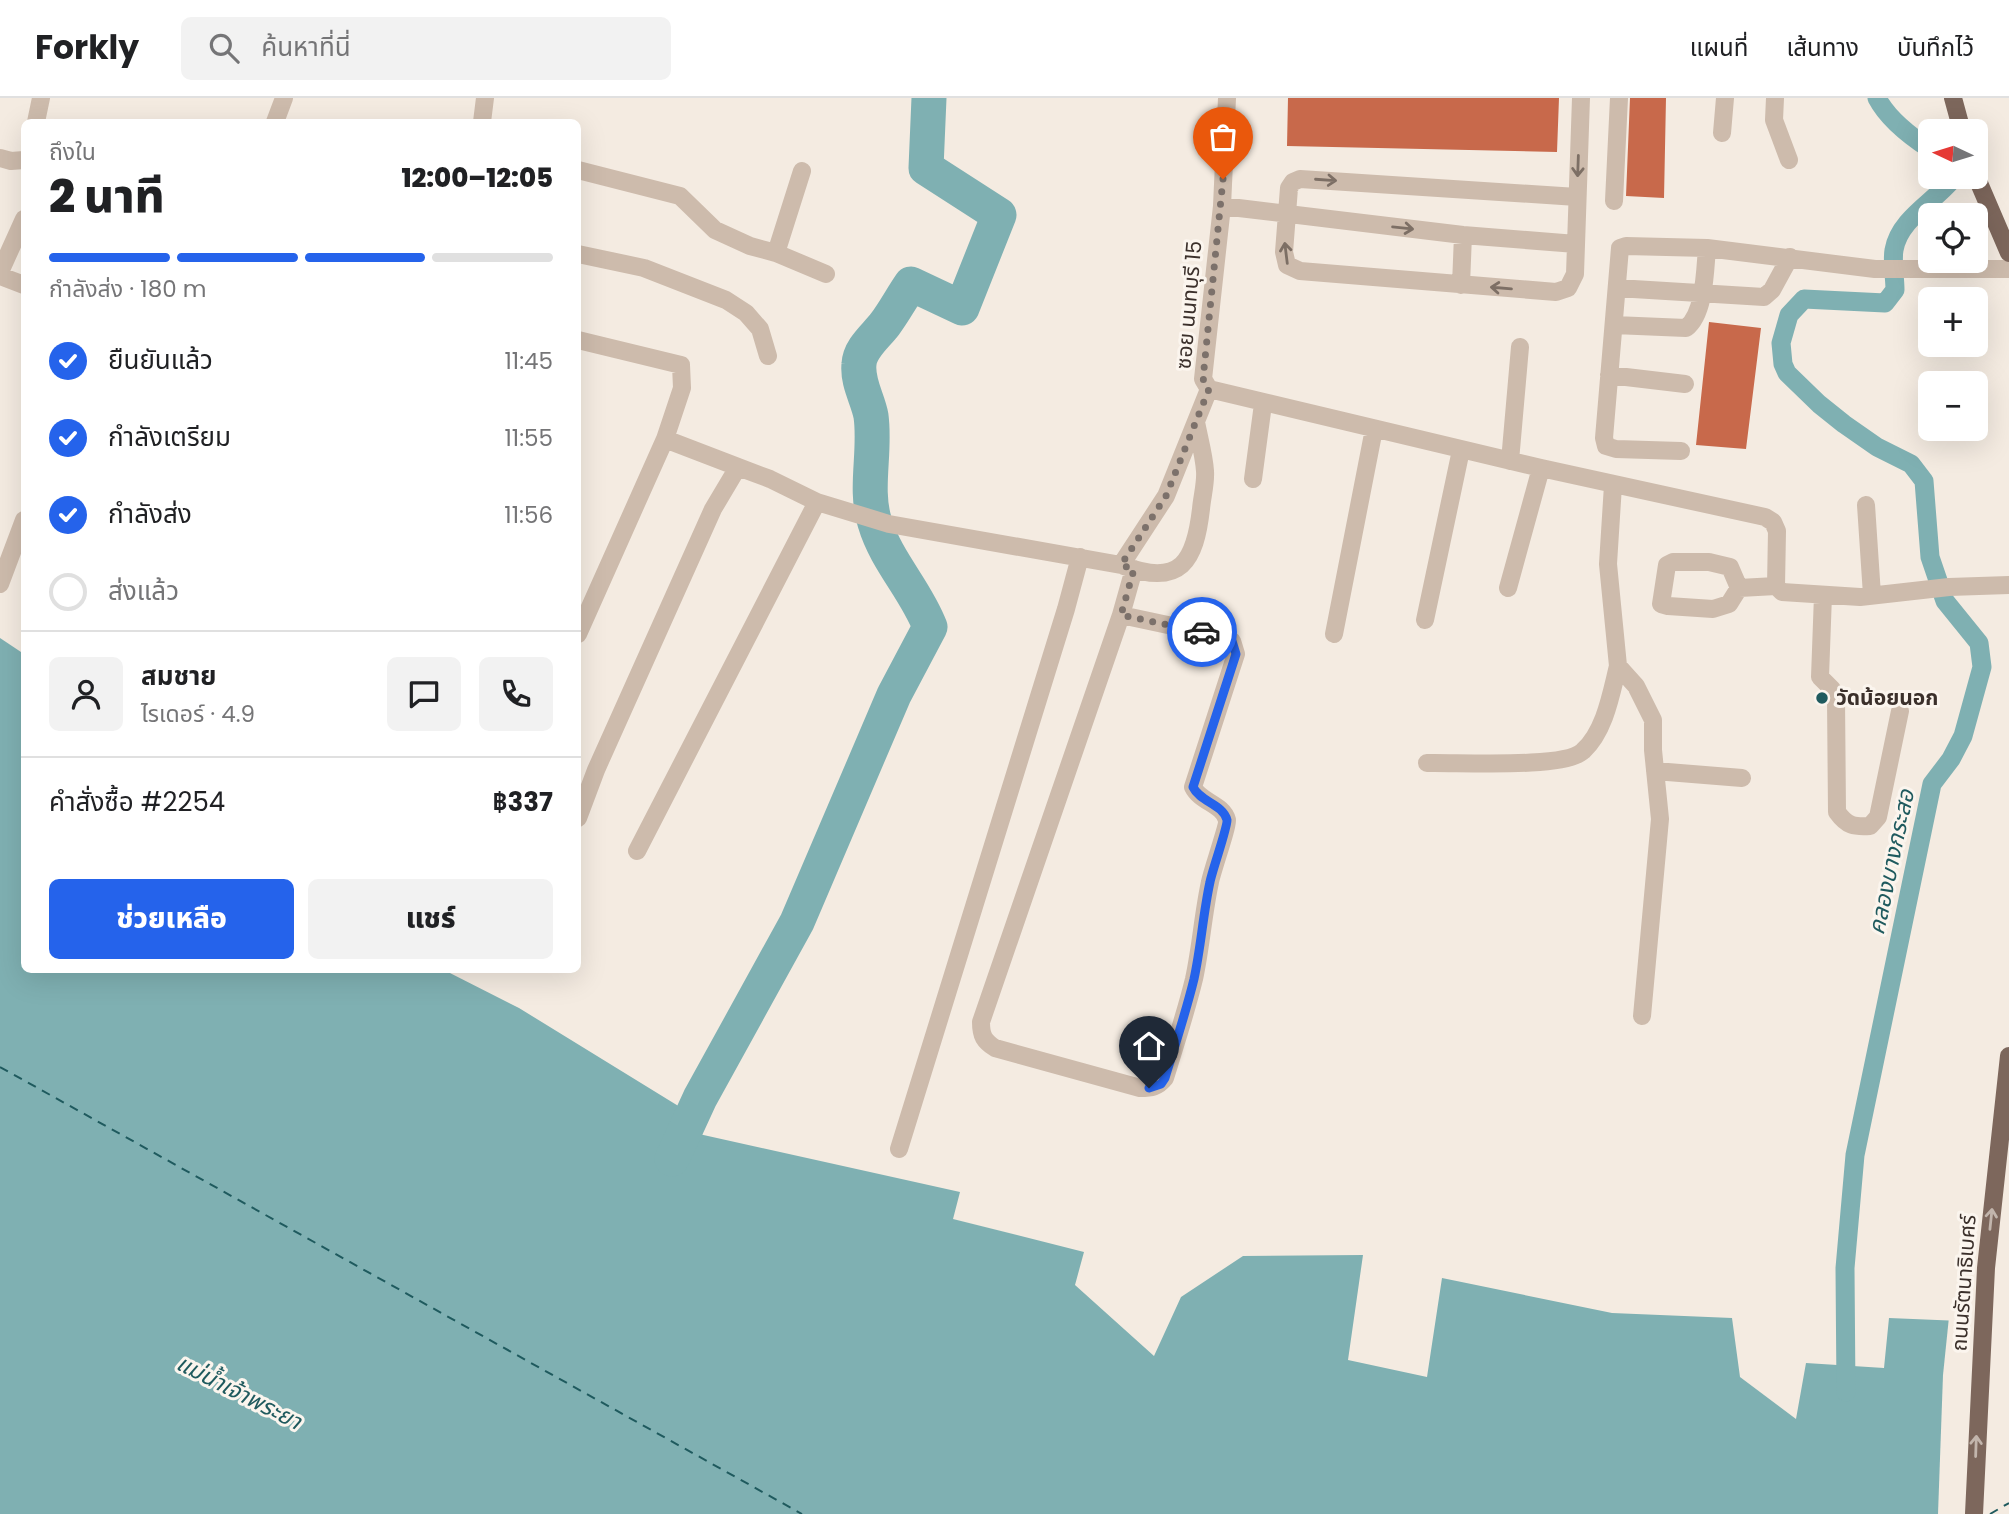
<!DOCTYPE html>
<html lang="th">
<head>
<meta charset="utf-8">
<style>
	:root { --surface:#fff; --page:#f2f2f2; --text:#202124; --muted:#757577; --line:#e0e0e0; --accent:#2563eb }
	body { margin:0; font-family:Poppins,"Noto Sans Thai",sans-serif; background:var(--page); color:var(--text); height:100vh; display:flex; flex-direction:column; font-size:26px; white-space:nowrap }
	* { box-sizing:border-box; margin:0 }
	p { font-size:23px; color:var(--muted) }
	.icon { flex:none; width:38px; height:38px; fill:none; stroke:currentColor; stroke-width:2; stroke-linecap:round; stroke-linejoin:round }
	.map { position:relative; flex:1; overflow:hidden }
	.side { position:absolute; left:21px; top:21px; width:560px; height:854px; display:flex; flex-direction:column; background:var(--surface); border-radius:10px; box-shadow:0 7px 28px #0002 }
	.side>* { flex:none }
	.needle { width:46px; rotate:274deg }
	.buttons { position:absolute; left:1918px; top:21px; display:grid; gap:14px }
	.buttons a { display:grid; place-items:center; width:70px; height:70px; border-radius:10px; background:var(--surface); box-shadow:0 7px 28px #0002; font-size:35px }
	.pin { position:absolute; display:grid; place-items:center; width:60px; height:60px; color:#fff; margin:-72px -30px; border-radius:50% 50% 50% 0; rotate:-45deg; box-shadow:0 0 7px #0007 }
	.pin .icon { rotate:45deg }
	.courier { position:absolute; display:grid; place-items:center; width:70px; height:70px; margin:-35px; border:5px solid #2563eb; border-radius:50%; background:#fff; color:#222; box-shadow:0 2px 9px #0007 }
	.overview em { font-style:normal; font-weight:800 }
	.overview div { display:flex; flex-direction:column-reverse }
	.overview { display:flex; align-items:center; justify-content:space-between; height:119px; padding:0 28px }
	h1 { font-size:46px; font-weight:800; line-height:52px }
	.bar { display:grid; grid-template-columns:repeat(4,1fr); gap:10px 7px; align-content:center; height:84px; padding:0 28px }
	.bar i { height:9px; border-radius:5px; background:var(--line) }
	.bar .selected { background:var(--accent) }
	.bar p { grid-column:span 4 }
	.line { display:flex; align-items:center; gap:18px; padding:0 28px; border-top:2px solid var(--line) }
	.line div { flex:1 }
	.round { display:grid; place-items:center; flex:none; width:74px; height:74px; border-radius:10px; background:var(--page) }
	ol { padding:0 28px; list-style:none }
	li { display:flex; align-items:center; gap:21px; height:77px }
	li p { margin-inline-start:auto }
	li .icon { padding:7px; border-radius:50%; background:var(--accent); color:#fff; stroke-width:4 }
	li:last-child { color:var(--muted) }
	li i { width:38px; height:38px; border:4px solid var(--line); border-radius:50% }
	.button { display:flex; gap:14px; margin-top:auto; padding:14px 28px }
	.button a { flex:1; height:80px; border-radius:10px; background:var(--accent); color:#fff; font-size:28px; font-weight:800; line-height:80px; text-align:center }
	.button a+a { background:var(--page); color:var(--text) }
	header { display:flex; align-items:center; gap:42px; box-sizing:border-box; height:98px; padding:0 35px; background:var(--surface); border-bottom:2px solid var(--line) }
	header strong { font-size:33px }
	nav { display:flex; gap:38px; margin-inline-start:auto; font-size:24px }
	.search { width:490px; height:63px; background:var(--page); display:flex; align-items:center; gap:18px; box-sizing:border-box; padding:0 24px; border-radius:10px; color:var(--muted); font-size:26px }
	.map>svg:first-child { display:block }
	.water { fill:#7fb0b2 }
	.pier { fill:#f4ebe1 }
	.lines { fill:none; stroke-linecap:round; stroke-linejoin:round }
	.canal { stroke:#7fb0b2; stroke-width:19 }
	.river { stroke:#7fb0b2; stroke-width:35 }
	.ferry { stroke:#1f5a5e; stroke-width:2; stroke-dasharray:9 7; stroke-linecap:butt }
	.building { fill:#c8694b }
	.minor { stroke:#cdbbac; stroke-width:18 }
	.major { stroke:#7d675c; stroke-width:18 }
	.oneway { stroke:#7d6f65 }
	.oneway2 { stroke:#c2b5ac }
	.done { stroke:#7c716b; stroke-width:7; stroke-dasharray:0 12.6 }
	.route { stroke:#2563eb; stroke-width:9 }
	.poi-dot { fill:#1f5a5e; stroke:#fbf5ee; stroke-width:2.5 }
	.labels { text-anchor:middle; stroke-width:6; stroke-linejoin:round; paint-order:stroke }
	.street-label { font-size:21px; fill:#3b302b; stroke:#fbf5ee }
	.poi-label { font-size:21px; font-weight:bold; fill:#3b302b; stroke:#fbf5ee; text-anchor:start }
	.water-label { font-size:23px; font-style:italic; fill:#1f5a5e; stroke:#fbf5ee }
</style>
</head>
<body>
<header>
<strong>Forkly</strong>
<div class="search"><svg class="icon" aria-label="search" viewBox="0 0 24 24"><circle cx="10" cy="10" r="6"/><path d="M15 15l6 6"/></svg>ค้นหาที่นี่</div>
<nav><a>แผนที่</a><a>เส้นทาง</a><a>บันทึกไว้</a></nav>
</header>
<div class="map">
<svg width="2009" height="1416" viewBox="0 0 2009 1416">
	<rect width="100%" height="100%" fill="#f4ebe1"/>
	<path class="water" d="M 0,540 L 24,556 L 24,872 L 444,872 L 519,910 L 706,1025 L 699,1036 L 960,1094 L 953,1121 L 1084,1154 L 1075,1187 L 1154,1258 L 1181,1199 L 1243,1158 L 1363,1157 L 1348,1262 L 1427,1279 L 1442,1180 L 1612,1215 L 1732,1220 L 1740,1279 L 1796,1321 L 1806,1265 L 1884,1270 L 1889,1220 L 2009,1225 L 2009,1416 L 0,1416 Z"/>
	<path class="pier" d="M 1949,1219 L 2009,1222 L 2009,1416 L 1938,1416 L 1943,1277 Z"/>
	<g class="lines">
		<path class="canal" d="M 1877,0 C 1888,21 1910,38 1930,51
			M 1846,1294 L 1845,1170 L 1855,1057 L 1932,686 L 1951,661 L 1963,638 L 1982,569 L 1979,545 L 1945,503 L 1930,459 L 1924,383 L 1911,366 L 1877,349 L 1844,326 L 1819,306 L 1787,275 L 1783,266 L 1781,245 L 1789,217 L 1804,201 L 1885,205 L 1895,192 C 1895,180 1892,164 1894,152 C 1899,122 1932,105 1951,83 L 1949,79"/>
		<path class="river" d="M 672,1061 L 700,1000 L 797,824 L 894,597 L 930,529 C 916,492 886,463 875,425 C 864,391 876,354 871,318 C 868,301 857,285 859,266 C 860,250 875,239 885,226 C 894,214 902,199 911,186 L 962,210 L 999,117 L 926,70 L 929,0"/>
		<path class="ferry" d="M 0,969 L 802,1416
			M 1990,1416 L 2009,1405"/>
	</g>
	<path class="building" d="M 1288,0 L 1559,0 L 1557,54 L 1287,48 Z
		M 1630,0 L 1666,0 L 1664,100 L 1626,98 Z
		M 1709,224 L 1761,230 L 1746,351 L 1696,347 Z"/>
	<g class="lines">
		<path class="minor" d="M 1775,0 L 1774,22 L 1789,62
			M 36,24 L 41,0
			M 275,24 L 284,0
			M 482,24 L 485,0
			M 1722,35 L 1725,0
			M 0,60 L 11,63 L 24,62
			M 578,72 L 680,98 L 715,132 L 750,148 L 776,155 L 826,176
			M 1577,99 L 1300,81 L 1293,84 L 1289,90 L 1284,154 L 1287,167 L 1300,173 L 1556,194 L 1568,190 L 1575,176 L 1581,0
			M 1614,103 L 1619,0
			M 1222,108 L 1463,137 L 1576,146
			M 776,155 L 802,73
			M 578,156 L 644,170 L 726,202 L 746,215 L 760,231 L 768,258
			M 0,174 L 24,121
			M 0,178 L 24,187
			M 1461,187 L 1463,137
			M 1617,190 L 1764,199 L 1772,192 L 1790,159
			M 1614,227 L 1686,230 C 1705,216 1705,171 1707,150
			M 578,242 L 681,267 L 682,290 L 665,341
			M 1609,277 L 1685,286
			M 1209,291 L 1541,370 L 1765,419 L 1773,424 L 1777,433 L 1776,488 L 1782,494 L 1860,499 L 1949,489 L 2009,487
			M 1209,291 L 1203,281 L 1222,108 L 1227,0
			M 1681,353 L 1616,351 L 1606,348 L 1604,340 L 1620,150 L 1626,148 L 1707,150 L 1875,171 L 2009,171
			M 1510,363 L 1520,249
			M 1253,381 L 1263,306
			M 1613,387 L 1608,466 L 1618,568 L 1636,588 L 1653,622 L 1653,652 L 1660,721 L 1642,918
			M 1866,407 L 1872,497
			M 1673,464 L 1709,464 L 1730,469 L 1739,490 L 1729,506 L 1713,511 L 1668,508 L 1661,506 L 1667,467 Z
			M 1124,468 C 1181,489 1195,463 1201,411 C 1202,399 1206,385 1205,373 C 1204,357 1199,340 1196,324
			M 0,486 L 24,422
			M 1508,490 L 1541,370
			M 1739,490 L 1776,488
			M 1823,497 L 1820,579 L 1832,591 L 1836,601 L 1837,714 C 1847,728 1854,729 1870,728 L 1878,719 L 1900,613
			M 1121,517 L 981,924 C 981,938 984,943 995,950 L 1140,990 C 1151,990 1158,989 1165,980 C 1175,947 1186,914 1194,881 C 1201,849 1203,816 1210,784 C 1212,773 1228,728 1227,722 C 1223,706 1200,704 1193,689 L 1236,556 L 1232,543 L 1224,539 L 1121,517 L 1134,471
			M 1425,522 L 1461,352
			M 578,536 L 665,341 L 738,369
			M 1334,536 L 1374,331
			M 1427,665 C 1457,664 1565,671 1583,653 C 1605,633 1611,596 1618,568
			M 1655,673 L 1742,680
			M 578,720 L 596,672 L 713,411 L 738,369 L 770,381 L 817,404 L 889,426 L 1121,467 L 1166,398 L 1209,291
			M 637,753 L 817,404
			M 899,1051 L 1066,511 L 1080,459"/>
		<path class="major" d="M 1953,0 L 1962,33
			M 1976,78 L 2009,155
			M 1974,1416 L 1986,1170 L 2009,958"/>
	</g>
	<defs><path id="oneway-shaft" d="M-6 0H5M1.5-3L5.5 0L1.5 3" fill="none" stroke-width="1.6" stroke-linecap="round" stroke-linejoin="round" transform="scale(1.75)"/></defs>
	<g class="oneway">
		<use href="#oneway-shaft" transform="translate(1578 68) rotate(92)"/>
		<use href="#oneway-shaft" transform="translate(1326 82) rotate(4)"/>
		<use href="#oneway-shaft" transform="translate(1403 130) rotate(6)"/>
		<use href="#oneway-shaft" transform="translate(1286 155) rotate(-97)"/>
		<use href="#oneway-shaft" transform="translate(1501 190) rotate(-175)"/>
	</g>
	<g class="oneway2">
		<use href="#oneway-shaft" transform="translate(1991 1121) rotate(-84)"/>
		<use href="#oneway-shaft" transform="translate(1976 1348) rotate(-88)"/>
	</g>
	<g class="lines">
		<path class="done" d="M 1202,534 L 1121,517 L 1134,471 L 1121,467 L 1166,398 L 1209,291 L 1203,281 L 1223,81"/>
		<path class="route" d="M 1149,990 L 1161,986 L 1165,980 C 1175,947 1186,914 1194,881 C 1201,849 1203,816 1210,784 C 1212,773 1228,728 1227,722 C 1223,706 1200,704 1193,689 L 1236,556 L 1232,543 L 1224,539 L 1202,534"/>
	</g>
	<circle class="poi-dot" cx="1822" cy="600" r="7"/>
	<g class="labels">
		<g class="street-label">
			<text transform="translate(1189 207) rotate(-85)" y="7">ซอย นนทบุรี 15</text>
			<text transform="translate(1964 1185) rotate(-86)" y="7">ถนนรัตนาธิเบศร์</text>
		</g>
		<g class="poi-label">
			<text x="1836" y="607">วัดน้อยนอก</text>
		</g>
		<g class="water-label">
			<text transform="translate(1891 764) rotate(-78)" y="8">คลองบางกระสอ</text>
			<text transform="translate(239 1294) rotate(27)" y="8">แม่น้ำเจ้าพระยา</text>
		</g>
	</g>
</svg>
<div class="buttons">
<a><svg class="needle" viewBox="-14 -14 28 28"><path d="M0-13l5 13h-10z" fill="#e53935"/><path d="M0 13l5-13h-10z" fill="#757577"/></svg></a>
<a><svg class="icon" aria-label="locate" viewBox="0 0 24 24"><circle cx="12" cy="12" r="6"/><path d="M12 2v4M12 18v4M2 12h4M18 12h4"/></svg></a>
<a>+</a>
<a>−</a>
</div>
<div class="pin" style="left:1223px;top:81px;background:#ea580c"><svg class="icon" aria-label="bag" viewBox="0 0 24 24"><path d="M5 8h14l-1 12H6zM9 8a3 3 0 0 1 6 0"/></svg></div>
<div class="pin" style="left:1149px;top:990px;background:#1f2937"><svg class="icon" aria-label="home" viewBox="0 0 24 24"><path d="M3 11l9-7 9 7M6 9v11h12V9"/></svg></div>
<div class="courier" style="left:1202px;top:534px"><svg class="icon" aria-label="car" viewBox="0 0 24 24"><path d="M5 17H2v-5l4-1 3-4h7l3 4 3 1v5h-3M9 17h6M6 11h13"/><circle cx="7" cy="17" r="2"/><circle cx="17" cy="17" r="2"/></svg></div>
<section class="side">
<div class="overview"><div><h1>2 นาที</h1><p>ถึงใน</p></div><em>12:00–12:05</em></div>
<div class="bar"><i class="selected"></i><i class="selected"></i><i class="selected"></i><i></i><p>กำลังส่ง · 180 m</p></div>
<ol>
<li><svg class="icon" aria-label="check" viewBox="0 0 24 24"><path d="M5 12l5 5 9-10"/></svg>ยืนยันแล้ว<p>11:45</p></li>
<li><svg class="icon" aria-label="check" viewBox="0 0 24 24"><path d="M5 12l5 5 9-10"/></svg>กำลังเตรียม<p>11:55</p></li>
<li><svg class="icon" aria-label="check" viewBox="0 0 24 24"><path d="M5 12l5 5 9-10"/></svg>กำลังส่ง<p>11:56</p></li>
<li><i></i>ส่งแล้ว</li>
</ol>
<div class="line" style="height:126px"><a class="round"><svg class="icon" aria-label="person" viewBox="0 0 24 24"><circle cx="12" cy="8" r="4"/><path d="M4 21q1-7 8-7t8 7"/></svg></a><div><b>สมชาย</b><p>ไรเดอร์ · 4.9</p></div><a class="round"><svg class="icon" aria-label="chat" viewBox="0 0 24 24"><path d="M4 5h16v11H9l-5 4z"/></svg></a><a class="round"><svg class="icon" aria-label="phone" viewBox="0 0 24 24"><path d="M5 4h4l2 5-3 2q2 4 5 5l2-3 5 2v4C11 20 4 13 5 4z"/></svg></a></div>
<div class="line" style="height:91px"><div>คำสั่งซื้อ #2254</div><b>฿337</b></div>
<div class="button"><a>ช่วยเหลือ</a><a>แชร์</a></div>
</section>
</div>
</body>
</html>
